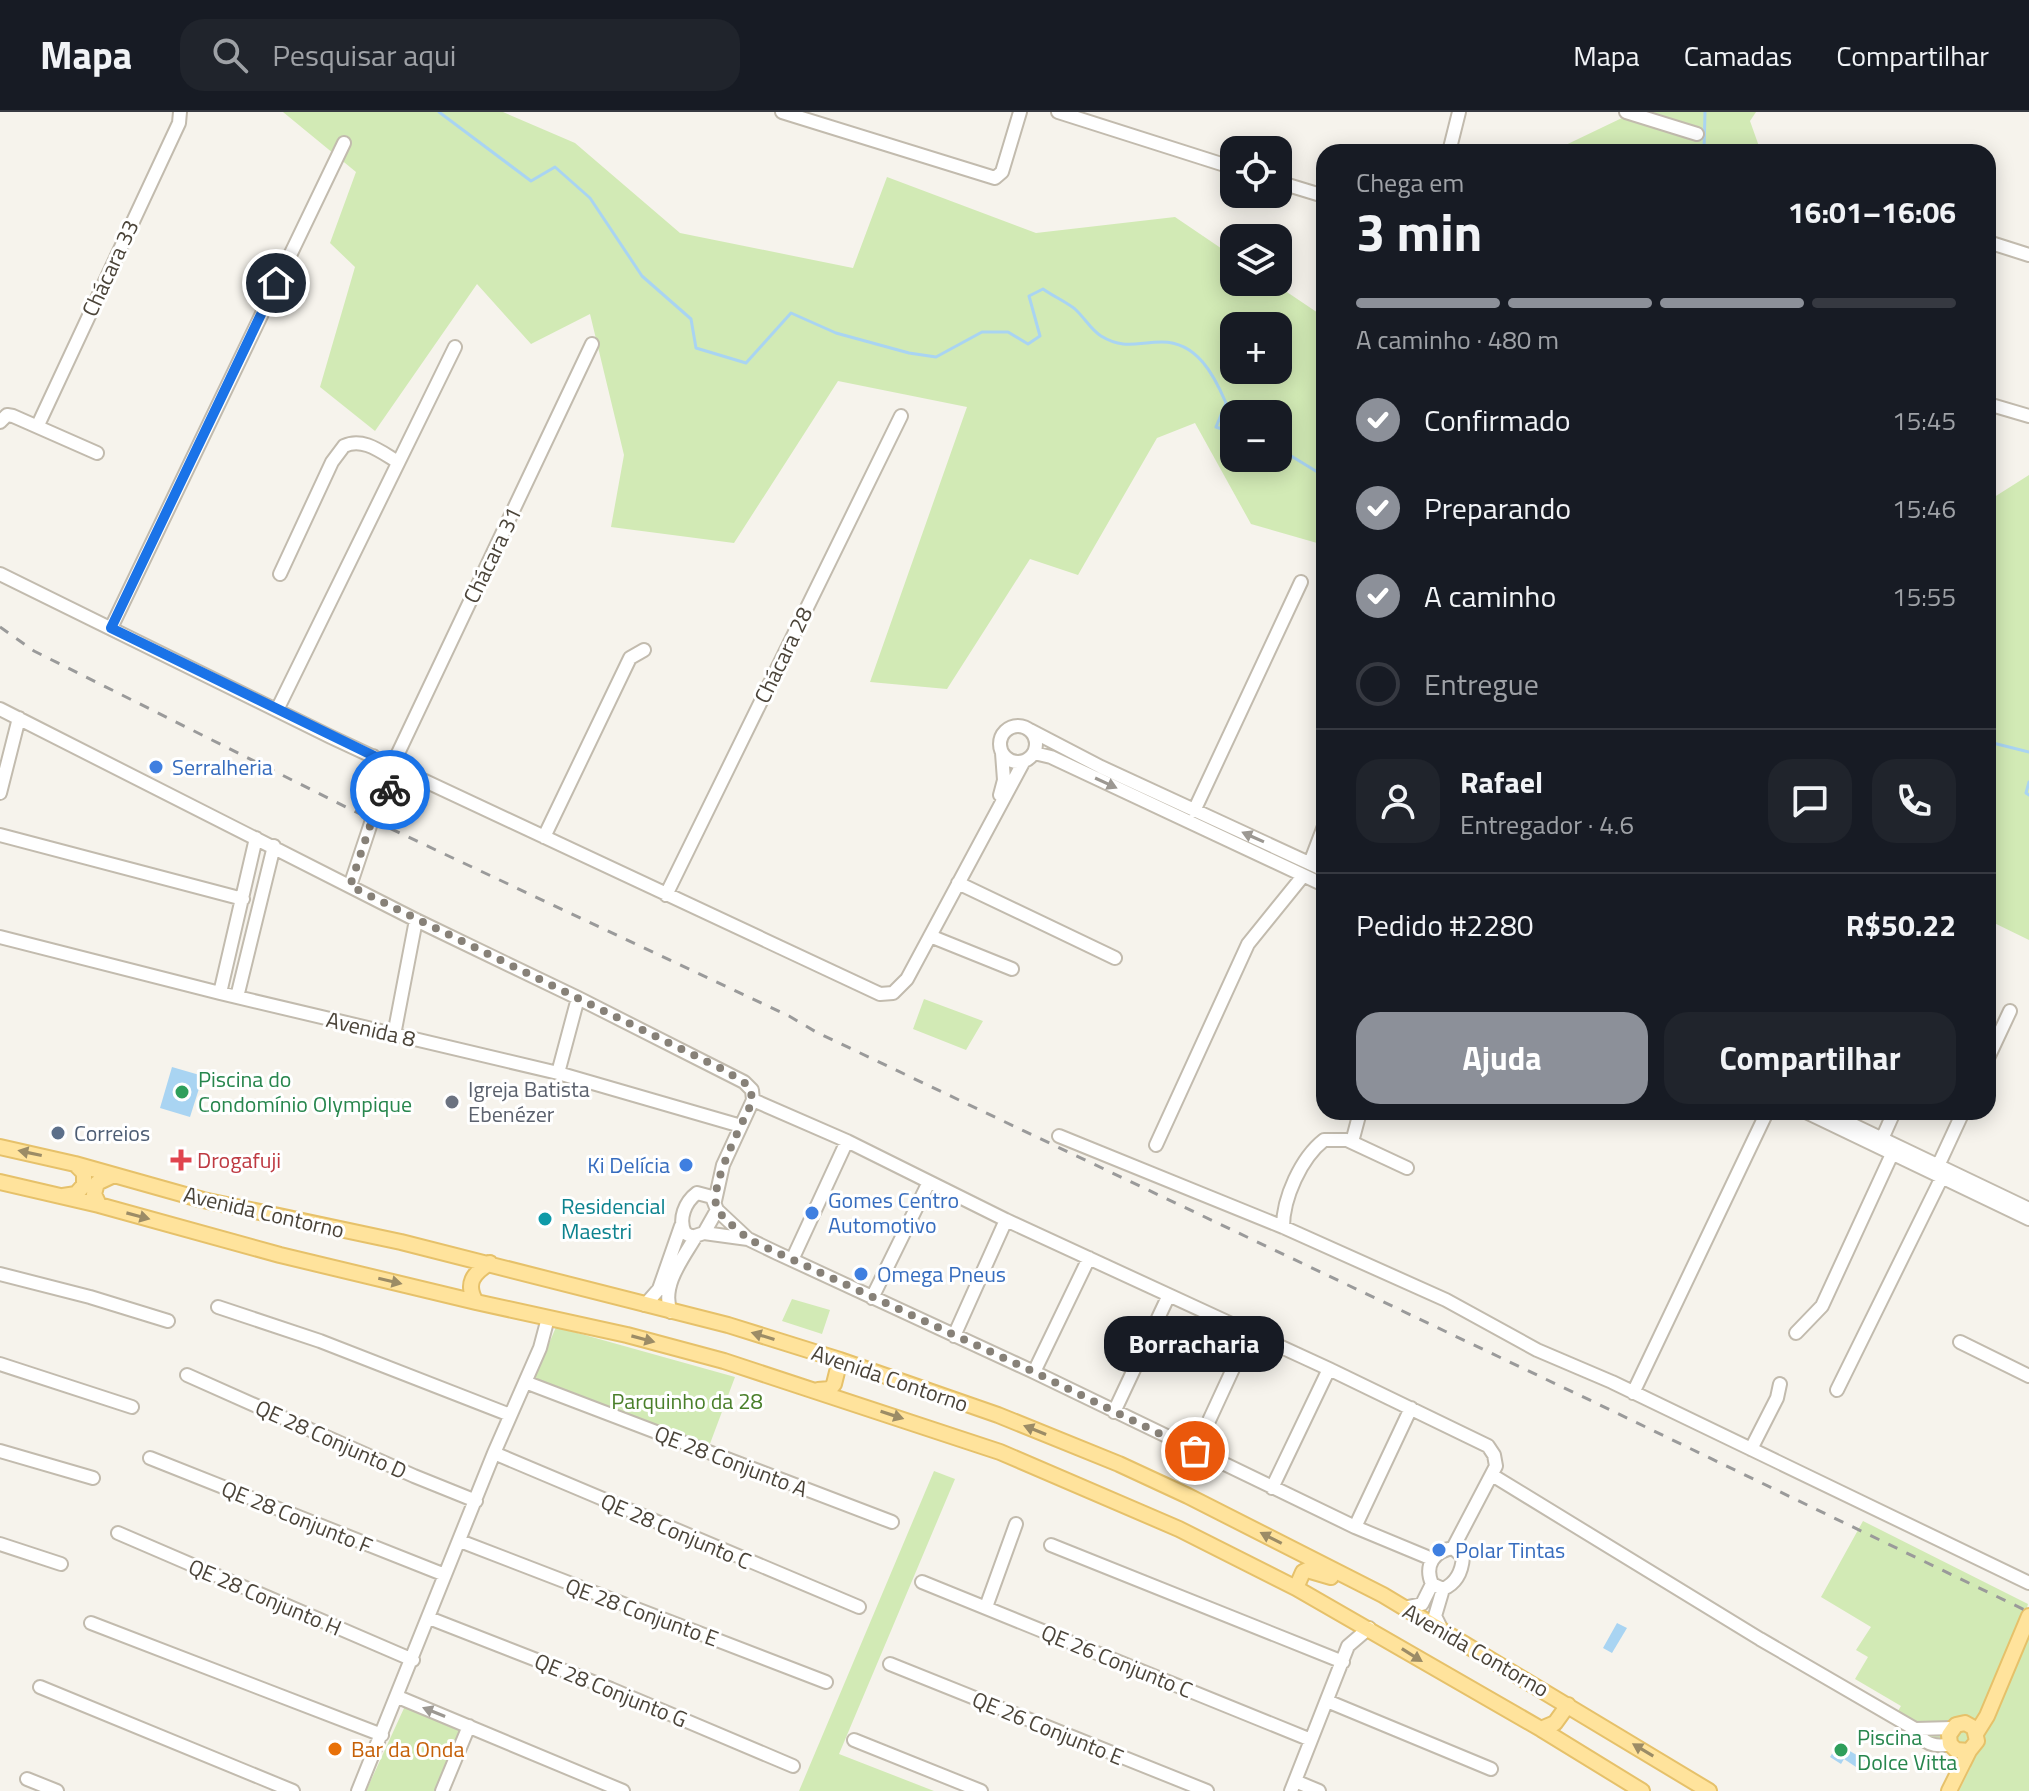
<!DOCTYPE html>
<html lang="pt">
<head>
<meta charset="utf-8">
<style>
	:root { --surface:#171b24; --page:#20242c; --text:#f1f3f6; --muted:#9ea1a6; --line:#363941; --accent:#8c9099 }
	body { margin:0; font-family:"Titillium Web",sans-serif; background:var(--page); color:var(--text); height:100vh; display:flex; flex-direction:column; font-size:30px; white-space:nowrap }
	* { box-sizing:border-box; margin:0 }
	p { font-size:26px; color:var(--muted) }
	.icon { flex:none; width:44px; height:44px; fill:none; stroke:currentColor; stroke-width:2; stroke-linecap:round; stroke-linejoin:round }
	.map { position:relative; flex:1; overflow:hidden }
	.panel { position:absolute; left:1316px; top:32px; width:680px; height:976px; display:flex; flex-direction:column; background:var(--surface); border-radius:24px; box-shadow:0 4px 20px #0003 }
	.panel>* { flex:none }
	.controls { position:absolute; left:1220px; top:24px; display:grid; gap:16px }
	.controls a { display:grid; place-items:center; width:72px; height:72px; border-radius:16px; background:var(--surface); box-shadow:0 4px 20px #0003; font-size:40px }
	.pin { position:absolute; display:grid; place-items:center; width:68px; height:68px; color:#fff; margin:-34px; border:4px solid #fff; border-radius:50%; box-shadow:0 2px 8px #0007 }
	.courier { position:absolute; display:grid; place-items:center; width:80px; height:80px; margin:-40px; border:6px solid #1a73e8; border-radius:50%; background:#fff; color:#222; box-shadow:0 2px 10px #0007 }
	.bubble { position:absolute; height:56px; border-radius:24px; background:var(--surface); box-shadow:0 4px 20px #0003; font-size:26px; font-weight:700; line-height:56px; text-align:center }
	.overview em { font-style:normal; font-weight:700 }
	.overview div { display:flex; flex-direction:column-reverse }
	.overview { display:flex; align-items:center; justify-content:space-between; height:136px; padding:0 40px }
	h1 { font-size:52px; font-weight:700; line-height:60px }
	.bar { display:grid; grid-template-columns:repeat(4,1fr); gap:12px 8px; align-content:center; height:96px; padding:0 40px }
	.bar i { height:10px; border-radius:6px; background:var(--line) }
	.bar .selected { background:var(--accent) }
	.bar p { grid-column:span 4 }
	.line { display:flex; align-items:center; gap:20px; padding:0 40px; border-top:2px solid var(--line) }
	.line div { flex:1 }
	.round { display:grid; place-items:center; flex:none; width:84px; height:84px; border-radius:24px; background:var(--page) }
	ol { padding:0 40px; list-style:none }
	li { display:flex; align-items:center; gap:24px; height:88px }
	li p { margin-inline-start:auto }
	li .icon { padding:8px; border-radius:50%; background:var(--accent); color:#fff; stroke-width:4 }
	li:last-child { color:var(--muted) }
	li i { width:44px; height:44px; border:4px solid var(--line); border-radius:50% }
	.cta { display:flex; gap:16px; margin-top:auto; padding:16px 40px }
	.cta a { flex:1; height:92px; border-radius:24px; background:var(--accent); color:#fff; font-size:32px; font-weight:700; line-height:92px; text-align:center }
	.cta a+a { background:var(--page); color:var(--text) }
	header { display:flex; align-items:center; gap:48px; box-sizing:border-box; height:112px; padding:0 40px; background:var(--surface); border-bottom:2px solid var(--line) }
	header strong { font-size:38px }
	nav { display:flex; gap:44px; margin-inline-start:auto; font-size:28px }
	.search { width:560px; height:72px; background:var(--page); display:flex; align-items:center; gap:20px; box-sizing:border-box; padding:0 28px; border-radius:24px; color:var(--muted); font-size:30px }
	.map>svg:first-child { display:block }
	.green { fill:#d2eab5; fill-rule:evenodd }
	.water { fill:#a9d4f2 }
	.lines { fill:none; stroke-linecap:round; stroke-linejoin:round }
	.stream { stroke:#a9d4f2; stroke-width:3 }
	.minor-casing { stroke:#c2bbae; stroke-width:16 }
	.major-casing { stroke:#e6c16a; stroke-width:18 }
	.minor { stroke:#fff; stroke-width:12 }
	.major { stroke:#ffe39c; stroke-width:14 }
	.rail { stroke:#9a9a9a; stroke-width:3; stroke-dasharray:10 10; stroke-linecap:butt }
	.oneway { fill:#9c9892 }
	.oneway2 { fill:#9c8c66 }
	.done { stroke:#878178; stroke-width:8; stroke-dasharray:0 14.4 }
	.route { stroke:#1a73e8; stroke-width:10 }
	.shop-dot { fill:#3f7fe0; stroke:#fff; stroke-width:3 }
	.leisure-dot { fill:#2e9e5b; stroke:#fff; stroke-width:3 }
	.worship-dot { fill:#6b7280; stroke:#fff; stroke-width:3 }
	.service-dot { fill:#5c6f8a; stroke:#fff; stroke-width:3 }
	.health-dot { fill:#e0444e; stroke:#fff; stroke-width:3 }
	.culture-dot { fill:#0f9aa8; stroke:#fff; stroke-width:3 }
	.food-dot { fill:#e8710a; stroke:#fff; stroke-width:3 }
	.labels { text-anchor:middle; stroke-width:6; stroke-linejoin:round; paint-order:stroke }
	.street-label { font-size:22px; fill:#4b4439; stroke:#fff }
	.shop-label { font-size:22px; fill:#366cbe; stroke:#fff; text-anchor:start }
	.leisure-label { font-size:22px; fill:#27864d; stroke:#fff; text-anchor:start }
	.worship-label { font-size:22px; fill:#5b616d; stroke:#fff; text-anchor:start }
	.service-label { font-size:22px; fill:#4e5e75; stroke:#fff; text-anchor:start }
	.health-label { font-size:22px; fill:#be3a42; stroke:#fff; text-anchor:start }
	.culture-label { font-size:22px; fill:#0d838f; stroke:#fff; text-anchor:start }
	.park-label { font-size:22px; fill:#4a7f2a; stroke:#fff }
	.food-label { font-size:22px; fill:#c56008; stroke:#fff; text-anchor:start }
</style>
</head>
<body>
<header>
<strong>Mapa</strong>
<div class="search"><svg class="icon" aria-label="search" viewBox="0 0 24 24"><circle cx="10" cy="10" r="6"/><path d="M15 15l6 6"/></svg>Pesquisar aqui</div>
<nav><a>Mapa</a><a>Camadas</a><a>Compartilhar</a></nav>
</header>
<div class="map">
<svg width="2029" height="1679" viewBox="0 0 2029 1679">
	<rect width="100%" height="100%" fill="#f6f3ec"/>
	<path class="green" d="M 283,0 L 503,0 L 575,31 L 680,121 L 853,156 L 887,65 L 1036,121 L 1175,105 L 1234,145 L 1234,170 L 1272,170 L 1324,205 L 1324,433 L 1251,412 L 1195,311 L 1157,326 L 1078,463 L 1030,447 L 947,577 L 870,570 L 967,295 L 838,269 L 734,431 L 611,415 L 624,343 L 590,202 L 531,232 L 477,172 L 375,319 L 320,275 L 355,155 L 330,131 L 356,60 ZM 1234,214 L 1278,214 L 1278,258 L 1234,258 ZM 1234,302 L 1278,302 L 1278,346 L 1234,346 Z
		M 1624,0 L 1756,0 L 1750,9 L 1761,40 L 1551,40 L 1624,5 Z
		M 2029,363 L 2029,828 L 1988,808 L 1988,389 Z
		M 924,887 L 983,909 L 966,938 L 913,917 Z
		M 792,1187 L 830,1198 L 822,1222 L 782,1209 Z
		M 556,1215 L 735,1265 L 708,1337 L 533,1269 Z
		M 934,1359 L 955,1367 L 839,1642 L 934,1679 L 799,1679 Z
		M 1863,1409 L 2028,1492 L 2023,1510 L 2029,1514 L 2029,1679 L 1959,1679 L 1971,1655 L 1893,1607 L 1901,1594 L 1855,1567 L 1868,1545 L 1856,1538 L 1871,1515 L 1821,1485 Z
		M 405,1594 L 461,1618 L 436,1679 L 366,1679 Z"/>
	<path class="water" d="M 172,955 L 203,964 L 190,1005 L 160,996 Z
		M 1617,1511 L 1627,1516 L 1612,1541 L 1603,1536 Z
		M 1838,1632 L 1865,1648 L 1859,1657 L 1844,1647 L 1841,1652 L 1830,1645 Z"/>
	<g class="lines">
		<path class="stream" d="M 439,0 L 531,69 L 555,55 L 590,86 L 642,164 L 691,207 L 696,236 L 746,251 L 791,201 L 836,221 L 909,241 L 936,245 L 982,220 L 1008,220 L 1028,232 L 1040,224 L 1029,184 L 1043,177 C 1053,184 1066,190 1075,197 C 1084,205 1091,218 1101,224 C 1124,238 1138,230 1162,230 C 1197,230 1214,263 1226,291 L 1216,315 L 1234,321
			M 1704,40 L 1705,0
			M 1278,336 L 1324,364
			M 1988,620 L 1993,631 L 2029,640
			M 2029,670 L 2026,681 L 2029,683"/>
		<defs>
			<path id="minor" d="M 782,0 L 995,66 L 1002,60 L 1020,0
				M 1058,0 L 1234,56
				M 1626,0 L 1697,22
				M 1449,40 L 1459,0
				M 1278,70 L 1324,84
				M 1988,130 L 2029,143
				M 1988,292 L 2029,304
				M 0,310 L 7,303 L 13,304 L 97,341
				M 38,313 L 179,11 L 180,0
				M 0,462 L 331,625 L 880,882 L 893,881 L 907,867 L 1024,649
				M 280,462 L 332,350 L 344,334 C 363,325 381,340 398,350
				M 111,516 L 344,31
				M 0,597 L 416,808 L 578,886 L 744,970 L 752,978 L 753,988 L 723,1053 L 715,1089
				M 277,598 L 455,235
				M1000 632a18 18 0 1 1 36 0a18 18 0 1 1-36 0Z
				M 1030,618 L 1101,655 L 1324,758
				M 1034,641 L 1051,645 L 1324,773
				M 392,654 L 592,232
				M 0,681 L 19,606
				M 1000,683 L 1004,668 L 1002,641
				M 379,687 L 411,662
				M 1194,699 L 1301,470
				M 0,723 L 243,787
				M 544,725 L 630,546 L 644,538
				M 1310,751 L 1324,714
				M 958,771 L 1115,846
				M 350,774 L 379,687 L 373,644
				M 666,783 L 901,304
				M 930,824 L 1012,857
				M 0,825 L 220,881 L 558,961 L 741,1014
				M 220,881 L 256,726
				M 237,885 L 274,734
				M 394,923 L 416,808
				M 1988,946 L 2010,899
				M 558,961 L 578,886
				M 753,988 L 847,1029 L 1006,1108 L 1329,1257 L 1488,1334 L 1494,1343 L 1496,1354 L 1453,1436
				M 1806,1000 L 2029,1107
				M 1826,1000 L 2029,1097
				M 1059,1024 L 1283,1115 L 1446,1188 L 1537,1238 L 1612,1270 L 2029,1471
				M 1882,1027 L 1894,1000
				M 1352,1030 L 1360,1000
				M 1156,1033 L 1248,832 L 1303,764
				M 1938,1054 L 1963,1000
				M 697,1081 L 712,1085 L 717,1098 L 704,1121 L 692,1125 L 685,1121 C 678,1107 685,1090 697,1081 Z
				M 717,1098 L 748,1127 L 777,1141 L 1034,1260 L 1355,1415 L 1432,1447
				M 1283,1115 C 1283,1086 1301,1046 1324,1028 L 1347,1028 L 1407,1056
				M 704,1121 L 748,1127
				M 792,1148 L 847,1029
				M 0,1162 L 90,1185 L 168,1209
				M 872,1186 L 929,1070
				M 645,1193 L 659,1177 L 681,1114
				M 218,1195 L 320,1229 L 510,1303
				M 671,1200 C 660,1174 684,1145 696,1124
				M 1796,1221 L 1822,1194 L 1892,1042
				M 954,1224 L 1006,1108
				M 1960,1230 L 2029,1264
				M 0,1252 L 132,1295
				M 1034,1260 L 1089,1146
				M 187,1263 L 414,1364 L 476,1389
				M 525,1270 L 892,1410
				M 1837,1278 L 1942,1065
				M 1633,1281 L 1767,1000
				M 1114,1300 L 1168,1185
				M 1751,1337 L 1777,1286 L 1780,1272
				M 0,1339 L 93,1366
				M 1195,1339 L 1250,1220
				M 494,1341 L 859,1495
				M 150,1346 L 445,1463
				M 1492,1363 L 1760,1527 L 1915,1617 C 1922,1631 1935,1636 1950,1632
				M 1272,1376 L 1329,1257
				M 1355,1415 L 1411,1296
				M 118,1421 L 413,1548
				M 460,1429 L 826,1570
				M 0,1432 L 61,1452
				M 1051,1433 L 1343,1550
				M 922,1470 L 1311,1628
				M 986,1495 L 1016,1412
				M 1403,1496 L 1422,1492 L 1432,1472
				M 429,1506 L 611,1577 L 793,1654
				M 91,1511 L 382,1623
				M 1442,1518 L 1435,1504 L 1443,1477 C 1457,1471 1462,1459 1463,1445 L 1453,1436 C 1434,1439 1424,1453 1432,1472 L 1443,1477
				M 890,1552 L 1207,1679
				M 40,1575 L 293,1679
				M 398,1585 L 623,1679
				M 1327,1589 L 1491,1657
				M 1915,1617 L 1953,1616
				M 854,1628 L 981,1679
				M 27,1667 L 57,1679
				M 1295,1669 L 1319,1679
				M 358,1679 L 494,1341 L 540,1236 L 548,1206
				M 442,1679 L 469,1614
				M 1291,1679 L 1348,1534 L 1369,1516"/>
			<path id="major" d="M 0,1035 L 75,1052 L 203,1088 L 401,1130 L 728,1213 L 840,1248 L 998,1303 L 1119,1352 L 1188,1384 L 1383,1483 L 1709,1679
				M 0,1070 L 99,1093 L 280,1143 L 476,1190 L 627,1223 L 724,1249 L 1000,1340 L 1179,1417 L 1296,1476 L 1541,1617 L 1642,1679
				M 63,1084 L 76,1082 L 84,1073 L 84,1061 L 75,1052
				M 99,1093 L 94,1082 L 97,1071 L 114,1063
				M 476,1190 C 465,1172 473,1161 490,1151
				M 818,1278 L 830,1277 L 834,1272 L 840,1248
				M 1296,1476 L 1303,1460 L 1307,1458 L 1331,1465
				M 1541,1617 L 1555,1611 L 1568,1593
				M 1977,1620 L 1987,1604 L 2029,1504
				M 1949,1679 L 1969,1639 L 1977,1629 L 1974,1616 L 1965,1611 L 1956,1613 L 1949,1623 L 1950,1632 L 1956,1638 L 1969,1639"/>
		</defs>
		<use href="#minor" class="minor-casing"/>
		<use href="#major" class="major-casing"/>
		<use href="#minor" class="minor"/>
		<use href="#major" class="major"/>
		<path class="rail" d="M 0,515 L 34,539 L 372,708 L 789,904 L 816,920 L 1598,1292 L 2029,1500"/>
	</g>
	<defs><path id="oneway-solid" d="M-6-.8H1V-3.2L6.5 0L1 3.2V.8H-6Z" transform="scale(2)"/></defs>
	<g class="oneway">
		<use href="#oneway-solid" transform="translate(1106 671) rotate(25)"/>
		<use href="#oneway-solid" transform="translate(1253 725) rotate(-156)"/>
		<use href="#oneway-solid" transform="translate(434 1600) rotate(-158)"/>
	</g>
	<g class="oneway2">
		<use href="#oneway-solid" transform="translate(30 1041) rotate(-168)"/>
		<use href="#oneway-solid" transform="translate(138 1104) rotate(15)"/>
		<use href="#oneway-solid" transform="translate(390 1169) rotate(13)"/>
		<use href="#oneway-solid" transform="translate(763 1224) rotate(-163)"/>
		<use href="#oneway-solid" transform="translate(643 1227) rotate(15)"/>
		<use href="#oneway-solid" transform="translate(892 1303) rotate(18)"/>
		<use href="#oneway-solid" transform="translate(1035 1318) rotate(-158)"/>
		<use href="#oneway-solid" transform="translate(1271 1426) rotate(-153)"/>
		<use href="#oneway-solid" transform="translate(1412 1543) rotate(32)"/>
		<use href="#oneway-solid" transform="translate(1643 1638) rotate(-149)"/>
	</g>
	<g class="lines">
		<path class="done" d="M 390,678 L 379,687 L 350,774 L 724,958 L 748,973 L 753,988 C 743,1010 708,1075 717,1096 C 722,1107 739,1118 748,1127 L 1034,1260 L 1195,1339"/>
		<path class="route" d="M 276,171 L 111,516 L 411,662 L 390,678"/>
	</g>
	<g class="shop-dot">
		<circle cx="156" cy="655" r="8"/>
		<circle cx="686" cy="1053" r="8"/>
		<circle cx="812" cy="1101" r="8"/>
		<circle cx="861" cy="1162" r="8"/>
		<circle cx="1439" cy="1438" r="8"/>
	</g>
	<g class="leisure-dot">
		<circle cx="182" cy="980" r="8"/>
		<circle cx="1841" cy="1638" r="8"/>
	</g>
	<circle class="worship-dot" cx="452" cy="990" r="8"/>
	<circle class="service-dot" cx="58" cy="1021" r="8"/>
	<path class="health-dot" d="M177 1036h8v8h8v8h-8v8h-8v-8h-8v-8h8z"/>
	<circle class="culture-dot" cx="545" cy="1107" r="8"/>
	<circle class="food-dot" cx="335" cy="1637" r="8"/>
	<g class="labels">
		<g class="street-label">
			<text transform="translate(110 156) rotate(-65)" y="8">Chácara 33</text>
			<text transform="translate(492 443) rotate(-64)" y="8">Chácara 31</text>
			<text transform="translate(783 543) rotate(-64)" y="8">Chácara 28</text>
			<text transform="translate(371 917) rotate(13)" y="8">Avenida 8</text>
			<text transform="translate(264 1100) rotate(13)" y="8">Avenida Contorno</text>
			<text transform="translate(890 1266) rotate(19)" y="8">Avenida Contorno</text>
			<text transform="translate(331 1327) rotate(24)" y="8">QE 28 Conjunto D</text>
			<text transform="translate(731 1349) rotate(21)" y="8">QE 28 Conjunto A</text>
			<text transform="translate(297 1405) rotate(22)" y="8">QE 28 Conjunto F</text>
			<text transform="translate(676 1419) rotate(23)" y="8">QE 28 Conjunto C</text>
			<text transform="translate(265 1485) rotate(23)" y="8">QE 28 Conjunto H</text>
			<text transform="translate(642 1500) rotate(20)" y="8">QE 28 Conjunto E</text>
			<text transform="translate(1476 1538) rotate(30)" y="8">Avenida Contorno</text>
			<text transform="translate(1117 1549) rotate(22)" y="8">QE 26 Conjunto C</text>
			<text transform="translate(611 1578) rotate(22)" y="8">QE 28 Conjunto G</text>
			<text transform="translate(1048 1616) rotate(22)" y="8">QE 26 Conjunto E</text>
		</g>
		<g class="shop-label">
			<text x="172" y="663">Serralheria</text>
			<text x="670" y="1061" text-anchor="end">Ki Delícia</text>
			<text x="828" y="1096">Gomes Centro<tspan x="828" dy="25">Automotivo</tspan></text>
			<text x="877" y="1170">Omega Pneus</text>
			<text x="1455" y="1446">Polar Tintas</text>
		</g>
		<g class="leisure-label">
			<text x="198" y="975">Piscina do<tspan x="198" dy="25">Condomínio Olympique</tspan></text>
			<text x="1857" y="1633">Piscina<tspan x="1857" dy="25">Dolce Vitta</tspan></text>
		</g>
		<g class="worship-label">
			<text x="468" y="985">Igreja Batista<tspan x="468" dy="25">Ebenézer</tspan></text>
		</g>
		<g class="service-label">
			<text x="74" y="1029">Correios</text>
		</g>
		<g class="health-label">
			<text x="197" y="1056">Drogafuji</text>
		</g>
		<g class="culture-label">
			<text x="561" y="1102">Residencial<tspan x="561" dy="25">Maestri</tspan></text>
		</g>
		<g class="park-label">
			<text x="687" y="1297">Parquinho da 28</text>
		</g>
		<g class="food-label">
			<text x="351" y="1645">Bar da Onda</text>
		</g>
	</g>
</svg>
<div class="controls">
<a><svg class="icon" aria-label="locate" viewBox="0 0 24 24"><circle cx="12" cy="12" r="6"/><path d="M12 2v4M12 18v4M2 12h4M18 12h4"/></svg></a>
<a><svg class="icon" aria-label="layers" viewBox="0 0 24 24"><path d="M12 4l9 5-9 5-9-5zM3 14l9 5 9-5"/></svg></a>
<a>+</a>
<a>−</a>
</div>
<div class="pin" style="left:1195px;top:1339px;background:#ea580c"><svg class="icon" aria-label="bag" viewBox="0 0 24 24"><path d="M5 8h14l-1 12H6zM9 8a3 3 0 0 1 6 0"/></svg></div>
<div class="pin" style="left:276px;top:171px;background:#1f2937"><svg class="icon" aria-label="home" viewBox="0 0 24 24"><path d="M3 11l9-7 9 7M6 9v11h12V9"/></svg></div>
<div class="courier" style="left:390px;top:678px"><svg class="icon" aria-label="bike" viewBox="0 0 24 24"><circle cx="6" cy="16" r="4"/><circle cx="18" cy="16" r="4"/><path d="M6 16l4-8h5l3 8M10 8l3 8H6M13 5h3"/></svg></div>
<div class="bubble" style="left:1104px;top:1204px;width:180px">Borracharia</div>
<section class="panel">
<div class="overview"><div><h1>3 min</h1><p>Chega em</p></div><em>16:01–16:06</em></div>
<div class="bar"><i class="selected"></i><i class="selected"></i><i class="selected"></i><i></i><p>A caminho · 480 m</p></div>
<ol>
<li><svg class="icon" aria-label="check" viewBox="0 0 24 24"><path d="M5 12l5 5 9-10"/></svg>Confirmado<p>15:45</p></li>
<li><svg class="icon" aria-label="check" viewBox="0 0 24 24"><path d="M5 12l5 5 9-10"/></svg>Preparando<p>15:46</p></li>
<li><svg class="icon" aria-label="check" viewBox="0 0 24 24"><path d="M5 12l5 5 9-10"/></svg>A caminho<p>15:55</p></li>
<li><i></i>Entregue</li>
</ol>
<div class="line" style="height:144px"><a class="round"><svg class="icon" aria-label="person" viewBox="0 0 24 24"><circle cx="12" cy="8" r="4"/><path d="M4 21q1-7 8-7t8 7"/></svg></a><div><b>Rafael</b><p>Entregador · 4.6</p></div><a class="round"><svg class="icon" aria-label="chat" viewBox="0 0 24 24"><path d="M4 5h16v11H9l-5 4z"/></svg></a><a class="round"><svg class="icon" aria-label="phone" viewBox="0 0 24 24"><path d="M5 4h4l2 5-3 2q2 4 5 5l2-3 5 2v4C11 20 4 13 5 4z"/></svg></a></div>
<div class="line" style="height:104px"><div>Pedido #2280</div><b>R$50.22</b></div>
<div class="cta"><a>Ajuda</a><a>Compartilhar</a></div>
</section>
</div>
</body>
</html>
